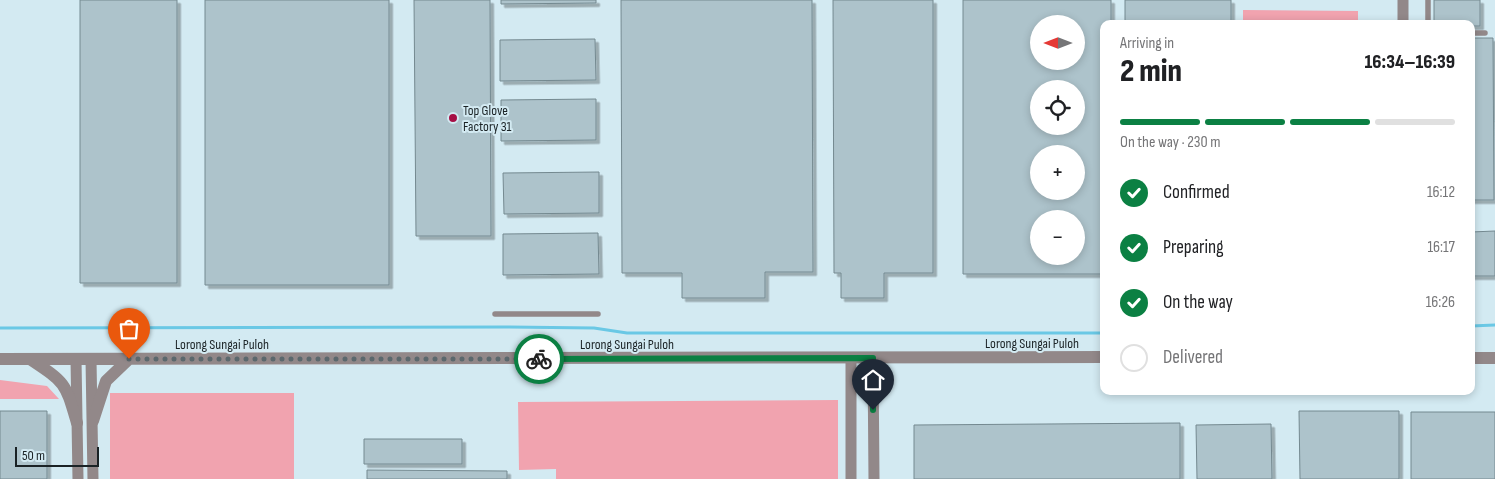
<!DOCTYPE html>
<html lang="en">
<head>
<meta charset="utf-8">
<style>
	:root { --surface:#fff; --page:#f6f6f6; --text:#202124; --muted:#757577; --line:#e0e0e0; --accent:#0b8043 }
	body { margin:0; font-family:"Sofia Sans Condensed",sans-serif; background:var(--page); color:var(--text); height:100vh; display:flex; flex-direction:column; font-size:19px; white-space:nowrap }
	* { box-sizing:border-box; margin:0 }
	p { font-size:16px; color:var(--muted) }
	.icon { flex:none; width:28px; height:28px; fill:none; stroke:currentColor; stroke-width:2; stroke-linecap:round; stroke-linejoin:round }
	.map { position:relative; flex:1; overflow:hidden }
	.panel { position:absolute; left:1100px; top:20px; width:375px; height:375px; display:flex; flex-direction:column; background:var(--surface); border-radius:10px; box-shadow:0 2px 8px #0003 }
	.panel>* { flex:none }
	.needle { width:32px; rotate:270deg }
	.controls { position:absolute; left:1030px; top:15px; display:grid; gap:10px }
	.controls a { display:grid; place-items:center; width:55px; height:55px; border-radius:50%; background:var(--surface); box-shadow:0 2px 8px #0003; font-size:25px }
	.scale { position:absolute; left:15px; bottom:12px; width:84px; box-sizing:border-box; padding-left:5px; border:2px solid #1a2225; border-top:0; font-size:14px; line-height:18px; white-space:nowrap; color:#1a2225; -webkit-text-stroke:4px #d3eaf2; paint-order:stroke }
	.pin { position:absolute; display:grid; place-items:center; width:42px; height:42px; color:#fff; margin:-51px -21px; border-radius:50% 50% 50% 0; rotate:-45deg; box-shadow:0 0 5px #0007 }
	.pin .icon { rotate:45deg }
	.courier { position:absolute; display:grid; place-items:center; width:50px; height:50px; margin:-25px; border:4px solid #0b8043; border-radius:50%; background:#fff; color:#222; box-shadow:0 1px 6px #0007 }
	.overview em { font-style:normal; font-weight:800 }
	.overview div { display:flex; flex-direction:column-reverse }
	.overview { display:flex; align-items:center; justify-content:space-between; height:85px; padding:0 20px }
	h1 { font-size:32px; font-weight:800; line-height:38px }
	.bar { display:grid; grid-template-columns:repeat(4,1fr); gap:8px 5px; align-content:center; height:60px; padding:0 20px }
	.bar i { height:6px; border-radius:4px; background:var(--line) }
	.bar .current { background:var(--accent) }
	.bar p { grid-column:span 4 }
	ol { padding:0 20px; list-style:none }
	li { display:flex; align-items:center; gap:15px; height:55px }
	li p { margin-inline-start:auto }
	li .icon { padding:5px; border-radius:50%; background:var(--accent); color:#fff; stroke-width:4 }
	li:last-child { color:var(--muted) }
	li i { width:28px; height:28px; border:2px solid var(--line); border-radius:50% }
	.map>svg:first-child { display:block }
	.green { fill:#f1a3af }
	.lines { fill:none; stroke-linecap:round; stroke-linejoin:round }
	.stream { stroke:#6ac8e5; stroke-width:3 }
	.building { fill:#adc3cb; stroke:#748990; fill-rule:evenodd; filter:url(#shadow) }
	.service { stroke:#928889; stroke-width:5.5 }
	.minor { stroke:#928889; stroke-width:11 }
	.tertiary { stroke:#928889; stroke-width:12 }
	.done { stroke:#5b686d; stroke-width:5; stroke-dasharray:0 9 }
	.route { stroke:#0b8043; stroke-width:6 }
	.poi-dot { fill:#a60f45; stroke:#d3eaf2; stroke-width:2 }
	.labels { text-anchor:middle; stroke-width:4; stroke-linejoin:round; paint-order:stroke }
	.poi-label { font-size:14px; fill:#1a2225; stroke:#d3eaf2; text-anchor:start }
	.street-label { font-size:14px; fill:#1a2225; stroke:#d3eaf2 }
</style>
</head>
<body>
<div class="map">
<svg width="1495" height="479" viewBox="0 0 1495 479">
	<defs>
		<filter id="shadow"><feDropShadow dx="3.5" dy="3.5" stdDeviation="0" flood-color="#0004"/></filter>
	</defs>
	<rect width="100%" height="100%" fill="#d3eaf2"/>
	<path class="green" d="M 1243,10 L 1358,11 L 1358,24 L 1243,24 Z
		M 0,380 L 47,386 L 59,399 L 0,399 Z
		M 110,393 L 294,393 L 294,479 L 110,479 Z
		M 838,400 L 838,479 L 556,479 L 556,469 L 519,470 L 518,402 Z"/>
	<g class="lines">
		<path class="stream" d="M 1471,326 L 1495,325
			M 0,328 L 509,327 L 594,328 L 627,333 L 1104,333"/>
	</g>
	<path class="building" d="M 80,0 L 177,0 L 177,283 L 80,283 Z
		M 205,0 L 389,0 L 389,285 L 205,285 Z
		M 414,0 L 490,0 L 491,236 L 416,236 Z
		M 501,0 L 596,0 L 596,3 L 501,4 Z
		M 621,0 L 812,0 L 813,272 L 765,272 L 765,298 L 682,298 L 682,273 L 622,273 Z
		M 833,0 L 933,0 L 933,273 L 884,273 L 884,298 L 841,298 L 841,273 L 834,273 Z
		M 963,0 L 1111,0 L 1111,24 L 1104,24 L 1104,274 L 963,274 ZM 1039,24 L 1076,24 L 1076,61 L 1039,61 ZM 1039,89 L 1076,89 L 1076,126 L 1039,126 ZM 1039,154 L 1076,154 L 1076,191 L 1039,191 ZM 1039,219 L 1076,219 L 1076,256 L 1039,256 Z
		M 1125,0 L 1231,0 L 1231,24 L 1125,24 Z
		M 1434,0 L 1480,0 L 1480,26 L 1471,26 L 1471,24 L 1434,24 Z
		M 1471,38 L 1493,38 L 1494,200 L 1471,200 Z
		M 595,39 L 596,80 L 500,81 L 500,40 Z
		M 596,99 L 596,140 L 501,141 L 501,100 Z
		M 599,172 L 599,213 L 504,214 L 503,173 Z
		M 1495,231 L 1495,276 L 1471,276 L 1471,232 Z
		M 598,233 L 599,274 L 503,275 L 503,234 Z
		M 0,411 L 47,411 L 47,479 L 0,479 Z
		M 1299,411 L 1399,411 L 1399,479 L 1300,479 Z
		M 1411,412 L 1495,412 L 1495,479 L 1411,479 Z
		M 1180,423 L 1180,479 L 914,479 L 914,425 Z
		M 1271,424 L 1272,479 L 1197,479 L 1196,425 Z
		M 364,439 L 462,439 L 462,464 L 364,464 Z
		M 367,470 L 507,471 L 507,479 L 367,479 Z"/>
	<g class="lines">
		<path class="service" d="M 1428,24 L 1428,0
			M 1471,33 L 1485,33
			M 495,314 L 598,314"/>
		<path class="minor" d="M 1403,24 L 1403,0
			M 851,358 L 851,479
			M 873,358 L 874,479
			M 76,359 L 78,479
			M 91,359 L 93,479"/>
		<path class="tertiary" d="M 1471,358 L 1495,358
			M 0,359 L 1104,357
			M 30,359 C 66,383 65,382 77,423
			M 93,421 L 106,381 L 129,359"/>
	</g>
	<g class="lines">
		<path class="done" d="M 129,359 L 539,359"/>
		<path class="route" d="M 539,359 L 873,358 L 873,410"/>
	</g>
	<circle class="poi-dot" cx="453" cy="118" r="5"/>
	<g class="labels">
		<g class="poi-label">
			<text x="463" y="115">Top Glove<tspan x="463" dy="16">Factory 31</tspan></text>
		</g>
		<g class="street-label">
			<text x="1032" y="348">Lorong Sungai Puloh</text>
			<text x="222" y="349">Lorong Sungai Puloh</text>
			<text x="627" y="349">Lorong Sungai Puloh</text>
		</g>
	</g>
</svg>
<div class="controls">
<a><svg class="needle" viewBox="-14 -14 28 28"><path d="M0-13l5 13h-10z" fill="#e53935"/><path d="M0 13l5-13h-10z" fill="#757577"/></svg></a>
<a><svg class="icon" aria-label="locate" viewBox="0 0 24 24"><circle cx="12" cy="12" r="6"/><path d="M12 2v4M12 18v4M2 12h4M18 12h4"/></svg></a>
<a>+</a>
<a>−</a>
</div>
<div class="scale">50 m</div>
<div class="pin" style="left:129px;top:359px;background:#ea580c"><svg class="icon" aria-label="bag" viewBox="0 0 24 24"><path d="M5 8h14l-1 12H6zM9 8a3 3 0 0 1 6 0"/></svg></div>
<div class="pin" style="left:873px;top:410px;background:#1f2937"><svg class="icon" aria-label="home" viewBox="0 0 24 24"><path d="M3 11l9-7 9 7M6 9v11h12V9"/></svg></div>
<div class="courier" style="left:539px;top:359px"><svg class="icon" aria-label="bike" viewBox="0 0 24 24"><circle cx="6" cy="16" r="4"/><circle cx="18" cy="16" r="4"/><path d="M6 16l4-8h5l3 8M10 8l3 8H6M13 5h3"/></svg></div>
<section class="panel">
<div class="overview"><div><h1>2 min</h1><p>Arriving in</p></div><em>16:34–16:39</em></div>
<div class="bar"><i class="current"></i><i class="current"></i><i class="current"></i><i></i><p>On the way · 230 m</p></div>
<ol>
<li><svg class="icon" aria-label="check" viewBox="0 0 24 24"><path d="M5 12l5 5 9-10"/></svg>Confirmed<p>16:12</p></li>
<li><svg class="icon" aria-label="check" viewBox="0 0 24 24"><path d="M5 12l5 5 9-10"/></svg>Preparing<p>16:17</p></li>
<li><svg class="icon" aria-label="check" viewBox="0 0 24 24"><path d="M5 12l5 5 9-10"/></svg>On the way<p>16:26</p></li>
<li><i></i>Delivered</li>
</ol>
</section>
</div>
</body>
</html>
